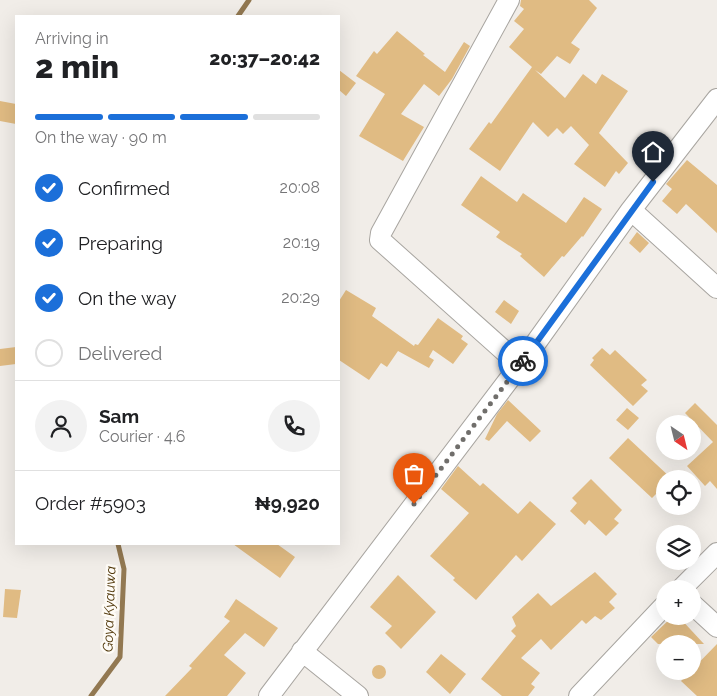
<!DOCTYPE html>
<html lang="en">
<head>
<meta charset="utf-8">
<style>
	:root { --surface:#fff; --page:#f2f2f2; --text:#202124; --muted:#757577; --line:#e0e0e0; --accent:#1b6fd9 }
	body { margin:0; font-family:Raleway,sans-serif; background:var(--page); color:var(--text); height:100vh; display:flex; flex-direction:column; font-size:19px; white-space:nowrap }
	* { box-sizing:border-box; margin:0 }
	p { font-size:16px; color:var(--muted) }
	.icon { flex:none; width:28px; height:28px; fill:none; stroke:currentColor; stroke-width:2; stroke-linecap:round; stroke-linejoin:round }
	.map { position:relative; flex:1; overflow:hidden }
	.sheet { position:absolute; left:15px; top:15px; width:325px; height:530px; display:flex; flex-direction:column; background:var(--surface); border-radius:0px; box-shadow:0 5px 20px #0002 }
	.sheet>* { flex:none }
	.needle { width:32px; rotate:145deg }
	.buttons { position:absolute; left:656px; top:415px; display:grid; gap:10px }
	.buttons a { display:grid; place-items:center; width:45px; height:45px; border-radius:50%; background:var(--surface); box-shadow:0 5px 20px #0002; font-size:25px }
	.pin { position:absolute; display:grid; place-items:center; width:42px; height:42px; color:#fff; margin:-51px -21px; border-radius:50% 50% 50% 0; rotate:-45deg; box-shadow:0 0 5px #0007 }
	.pin .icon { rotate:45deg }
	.courier { position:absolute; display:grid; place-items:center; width:50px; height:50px; margin:-25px; border:4px solid #1b6fd9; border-radius:50%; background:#fff; color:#222; box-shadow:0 1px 6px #0007 }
	.summary em { font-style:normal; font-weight:800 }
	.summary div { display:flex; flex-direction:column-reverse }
	.summary { display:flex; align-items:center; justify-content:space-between; height:85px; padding:0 20px }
	h1 { font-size:32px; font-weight:800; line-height:38px }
	.bar { display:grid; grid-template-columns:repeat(4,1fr); gap:8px 5px; align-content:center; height:60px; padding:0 20px }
	.bar i { height:6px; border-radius:4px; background:var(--line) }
	.bar .current { background:var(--accent) }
	.bar p { grid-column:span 4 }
	.line { display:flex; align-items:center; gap:12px; padding:0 20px; border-top:1px solid var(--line) }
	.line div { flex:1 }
	.round { display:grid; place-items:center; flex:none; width:52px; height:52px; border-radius:26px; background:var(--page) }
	ol { padding:0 20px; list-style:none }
	li { display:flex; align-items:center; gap:15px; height:55px }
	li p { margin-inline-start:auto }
	li .icon { padding:5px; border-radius:50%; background:var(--accent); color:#fff; stroke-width:4 }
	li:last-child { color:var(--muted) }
	li i { width:28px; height:28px; border:2px solid var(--line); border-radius:50% }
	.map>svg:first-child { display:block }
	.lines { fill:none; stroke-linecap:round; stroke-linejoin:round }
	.stream { stroke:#927851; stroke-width:5 }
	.building { fill:#e0bb83 }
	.minor-casing { stroke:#a8a5a0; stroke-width:22 }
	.minor { stroke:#fff; stroke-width:20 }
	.done { stroke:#706e6b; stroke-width:5; stroke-dasharray:0 9 }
	.route { stroke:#1b6fd9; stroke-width:6 }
	.labels { text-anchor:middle; stroke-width:5; stroke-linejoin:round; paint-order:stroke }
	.water-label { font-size:14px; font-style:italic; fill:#503709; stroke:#fefbf6 }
</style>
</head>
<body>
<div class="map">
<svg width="717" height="696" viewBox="0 0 717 696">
	<rect width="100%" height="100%" fill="#f1ede8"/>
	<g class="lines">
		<path class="stream" d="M 238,16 L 249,0
			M 91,696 L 120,657 L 124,569 L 118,544"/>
	</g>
	<path class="building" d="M 521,0 L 589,0 L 597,8 L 571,43 L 580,49 L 570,64 L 557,56 L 541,74 L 535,70 L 565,98 L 583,74 L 596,84 L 602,74 L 628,91 L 599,133 L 628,163 L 619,174 L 616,171 L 605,187 L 574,164 L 589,145 L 571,126 L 563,134 L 557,128 L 548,137 L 533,122 L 500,171 L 469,149 L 489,122 L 491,124 L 532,67 L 509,47 L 524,29 L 514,21 L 524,9 L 520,6 Z
		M 397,31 L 425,54 L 423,55 L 445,72 L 464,42 L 470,46 L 452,79 L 439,96 L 424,84 L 401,114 L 424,127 L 403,161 L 359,136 L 385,94 L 356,76 L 374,51 L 377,54 Z
		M 339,70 L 356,83 L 346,96 L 339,90 Z
		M 0,101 L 16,104 L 16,124 L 0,121 Z
		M 687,160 L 717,185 L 717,233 L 686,204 L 677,214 L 662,201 L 672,189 L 666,184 Z
		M 481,176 L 517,202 L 523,193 L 566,223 L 584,197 L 602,209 L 583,237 L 582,236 L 564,257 L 562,256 L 544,277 L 520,256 L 522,254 L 496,237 L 500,232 L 461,205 Z
		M 637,232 L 649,243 L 640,253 L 629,243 Z
		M 346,290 L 376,308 L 372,316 L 414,346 L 415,344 L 418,345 L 438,318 L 463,336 L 461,339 L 468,344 L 453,364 L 433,350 L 429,357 L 434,360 L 429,368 L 398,351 L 387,367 L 381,363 L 369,380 L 339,360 L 339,301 Z
		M 504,300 L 519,311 L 511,324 L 495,312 Z
		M 16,347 L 16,364 L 0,366 L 0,349 Z
		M 602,348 L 610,355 L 615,350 L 647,380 L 641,385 L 648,391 L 633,406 L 590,365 L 594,360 L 592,358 Z
		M 508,400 L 541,431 L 530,442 L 507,421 L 489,441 L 485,439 L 497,414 Z
		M 695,403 L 717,425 L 717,489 L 710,481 L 705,486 L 687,466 L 713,442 L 685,413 Z
		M 627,408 L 639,418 L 628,430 L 616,420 Z
		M 628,438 L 671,478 L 665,479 L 665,485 L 652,498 L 609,458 Z
		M 458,466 L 480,486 L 483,483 L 518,514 L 530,501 L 556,524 L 522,561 L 516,555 L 476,600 L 453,580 L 455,578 L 430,556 L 469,513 L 441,489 Z
		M 591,479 L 622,510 L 614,519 L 619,523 L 606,536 L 589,520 L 585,525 L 570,511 L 577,503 L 572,498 Z
		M 233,544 L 277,544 L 295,557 L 280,578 Z
		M 595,572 L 617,594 L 609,602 L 615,608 L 601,620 L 595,616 L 586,624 L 582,620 L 551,650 L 541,639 L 521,658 L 540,673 L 531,684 L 535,687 L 528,696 L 502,696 L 481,679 L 516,636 L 511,631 L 516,626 L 512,617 L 538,593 L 551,606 Z
		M 398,575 L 436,612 L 401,649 L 385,633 L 392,626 L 370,607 Z
		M 5,589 L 21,590 L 17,618 L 3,617 Z
		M 236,599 L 278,628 L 264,647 L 245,633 L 224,655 L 246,673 L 227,696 L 165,696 L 192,668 L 189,666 L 230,621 L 224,617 Z
		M 673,616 L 678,616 L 704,644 L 658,644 L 651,637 Z
		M 717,644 L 717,696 L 697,696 L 681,681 Z
		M 441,654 L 466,674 L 450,694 L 426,672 Z
		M372 672a7 7 0 1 1 14 0a7 7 0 1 1-14 0Z"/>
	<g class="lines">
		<defs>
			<path id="minor" d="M 509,0 L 381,233 L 380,240 L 520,365
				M 631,210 L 717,288
				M 681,589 L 717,553
				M 692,604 L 717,627
				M 302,651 L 358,696
				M 269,696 L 520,365 L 631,210 L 717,99
				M 579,696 L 665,605"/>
		</defs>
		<use href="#minor" class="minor-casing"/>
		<use href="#minor" class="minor"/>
	</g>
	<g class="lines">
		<path class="done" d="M 414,504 L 523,361"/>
		<path class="route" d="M 523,361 L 653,182"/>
	</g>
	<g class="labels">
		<g class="water-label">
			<text transform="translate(109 609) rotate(-88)" y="5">Goya Kyauwa</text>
		</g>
	</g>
</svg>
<div class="buttons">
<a><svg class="needle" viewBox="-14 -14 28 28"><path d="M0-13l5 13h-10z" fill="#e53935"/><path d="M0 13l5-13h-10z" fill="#757577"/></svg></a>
<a><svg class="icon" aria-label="locate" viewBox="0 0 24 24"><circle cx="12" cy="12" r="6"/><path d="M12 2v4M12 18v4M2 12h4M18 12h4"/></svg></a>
<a><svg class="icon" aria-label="layers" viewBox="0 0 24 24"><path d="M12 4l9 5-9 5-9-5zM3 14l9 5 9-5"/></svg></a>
<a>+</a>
<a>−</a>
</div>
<div class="pin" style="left:414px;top:504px;background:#ea580c"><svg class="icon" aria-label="bag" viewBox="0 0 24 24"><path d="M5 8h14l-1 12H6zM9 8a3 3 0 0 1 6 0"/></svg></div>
<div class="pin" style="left:653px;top:182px;background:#1f2937"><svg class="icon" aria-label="home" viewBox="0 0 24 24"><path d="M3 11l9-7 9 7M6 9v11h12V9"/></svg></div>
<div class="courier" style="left:523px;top:361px"><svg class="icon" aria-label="bike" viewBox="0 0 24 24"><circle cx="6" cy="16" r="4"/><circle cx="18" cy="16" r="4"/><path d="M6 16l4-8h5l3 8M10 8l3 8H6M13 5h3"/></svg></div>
<section class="sheet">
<div class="summary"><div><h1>2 min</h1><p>Arriving in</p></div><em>20:37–20:42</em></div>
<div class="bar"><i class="current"></i><i class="current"></i><i class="current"></i><i></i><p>On the way · 90 m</p></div>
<ol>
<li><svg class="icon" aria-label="check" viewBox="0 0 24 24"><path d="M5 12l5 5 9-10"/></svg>Confirmed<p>20:08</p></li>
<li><svg class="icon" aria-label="check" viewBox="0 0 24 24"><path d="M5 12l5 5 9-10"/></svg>Preparing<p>20:19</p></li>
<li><svg class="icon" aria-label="check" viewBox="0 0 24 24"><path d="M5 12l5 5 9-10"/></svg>On the way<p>20:29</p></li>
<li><i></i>Delivered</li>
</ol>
<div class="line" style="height:90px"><a class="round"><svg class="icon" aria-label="person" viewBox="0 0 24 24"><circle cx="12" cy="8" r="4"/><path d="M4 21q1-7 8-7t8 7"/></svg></a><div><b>Sam</b><p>Courier · 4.6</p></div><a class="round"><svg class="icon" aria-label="phone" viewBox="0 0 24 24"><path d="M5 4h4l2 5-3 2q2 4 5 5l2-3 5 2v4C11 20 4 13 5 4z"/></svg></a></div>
<div class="line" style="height:65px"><div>Order #5903</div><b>₦9,920</b></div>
</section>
</div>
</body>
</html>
